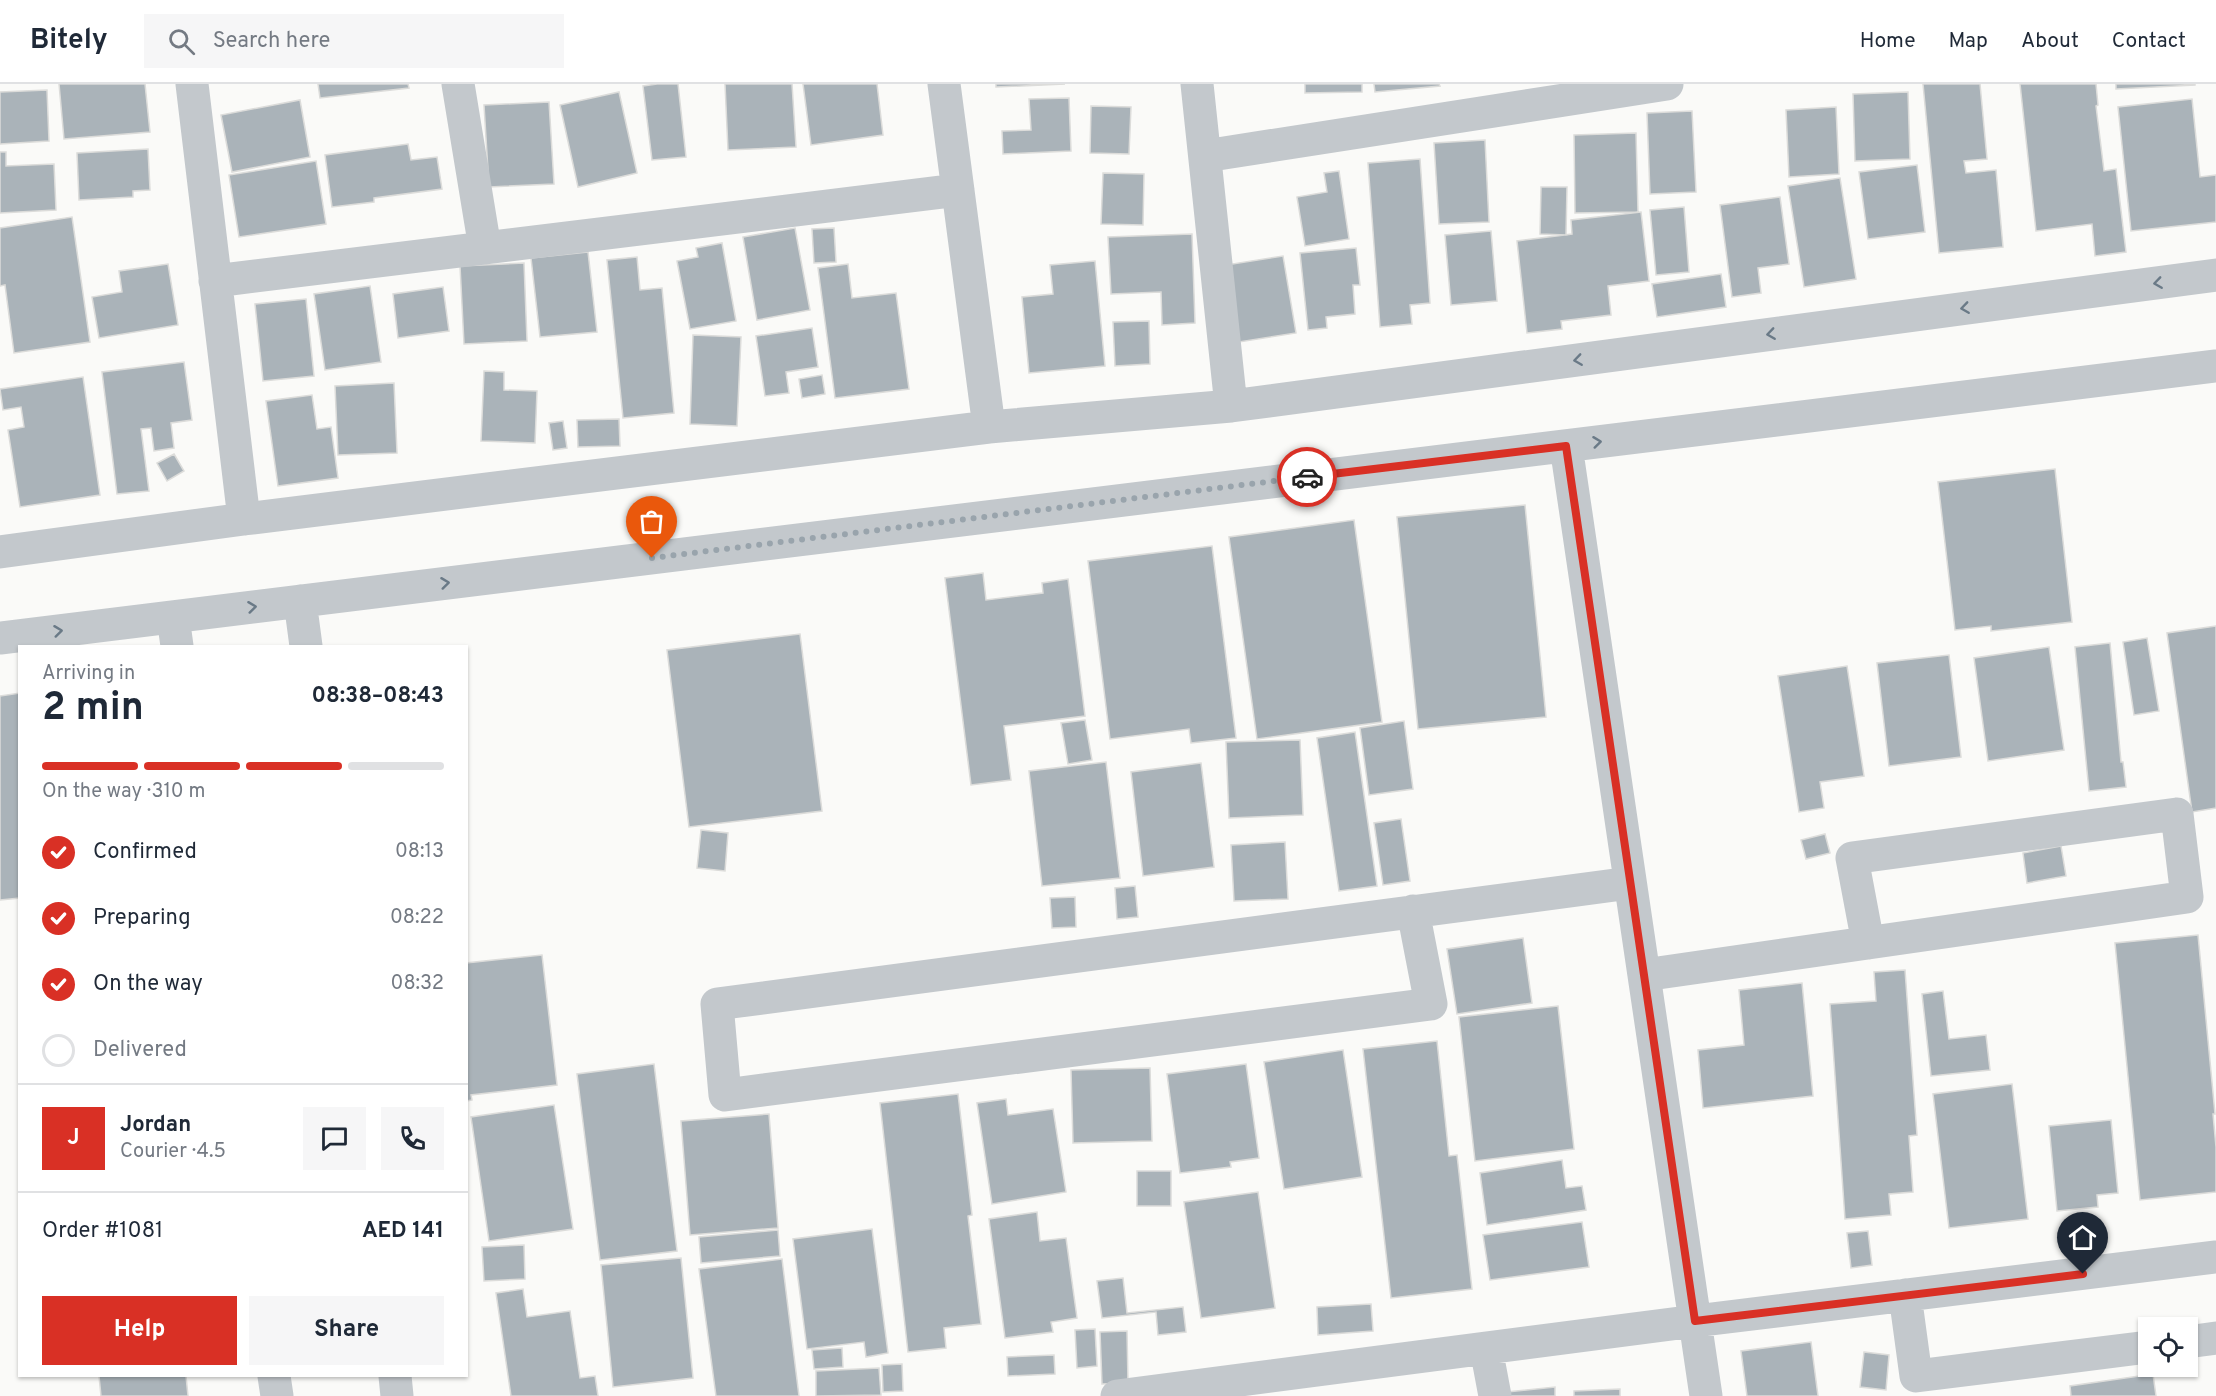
<!DOCTYPE html>
<html lang="en">
<head>
<meta charset="utf-8">
<style>
	:root { --surface:#fff; --page:#f6f6f7; --text:#1f2937; --muted:#747a83; --line:#e0e1e3; --accent:#d93025 }
	body { margin:0; font-family:Overpass,sans-serif; background:var(--page); color:var(--text); height:100vh; display:flex; flex-direction:column; font-size:22px; white-space:nowrap }
	* { box-sizing:border-box; margin:0 }
	p { font-size:20px; color:var(--muted) }
	.icon { flex:none; width:33px; height:33px; fill:none; stroke:currentColor; stroke-width:2; stroke-linecap:round; stroke-linejoin:round }
	.map { position:relative; flex:1; overflow:hidden }
	.details { position:absolute; left:18px; top:561px; width:450px; height:732px; display:flex; flex-direction:column; background:var(--surface); border-radius:0px; box-shadow:0 2px 4px #0004 }
	.details>* { flex:none }
	.buttons { position:absolute; left:2138px; top:1233px; display:grid; gap:12px }
	.buttons a { display:grid; place-items:center; width:60px; height:60px; border-radius:0px; background:var(--surface); box-shadow:0 2px 4px #0004; font-size:30px }
	.pin { position:absolute; display:grid; place-items:center; width:51px; height:51px; color:#fff; margin:-62px -26px; border-radius:50% 50% 50% 0; rotate:-45deg; box-shadow:0 0 6px #0007 }
	.pin .icon { rotate:45deg }
	.courier { position:absolute; display:grid; place-items:center; width:60px; height:60px; margin:-30px; border:4px solid #d93025; border-radius:50%; background:#fff; color:#222; box-shadow:0 2px 8px #0007 }
	.summary em { font-style:normal; font-weight:700 }
	.summary div { display:flex; flex-direction:column-reverse }
	.summary { display:flex; align-items:center; justify-content:space-between; height:102px; padding:0 24px }
	h1 { font-size:39px; font-weight:700; line-height:45px }
	.bar { display:grid; grid-template-columns:repeat(4,1fr); gap:9px 6px; align-content:center; height:72px; padding:0 24px }
	.bar i { height:8px; border-radius:4px; background:var(--line) }
	.bar .active { background:var(--accent) }
	.bar p { grid-column:span 4 }
	.line { display:flex; align-items:center; gap:15px; padding:0 24px; border-top:2px solid var(--line) }
	.line div { flex:1 }
	.round { display:grid; place-items:center; flex:none; width:63px; height:63px; border-radius:0px; background:var(--page) }
	ol { padding:0 24px; list-style:none }
	li { display:flex; align-items:center; gap:18px; height:66px }
	li p { margin-inline-start:auto }
	li .icon { padding:6px; border-radius:50%; background:var(--accent); color:#fff; stroke-width:4 }
	li:last-child { color:var(--muted) }
	li i { width:33px; height:33px; border:3px solid var(--line); border-radius:50% }
	.button { display:flex; gap:12px; margin-top:auto; padding:12px 24px }
	.button a { flex:1; height:69px; border-radius:0px; background:var(--accent); color:#fff; font-size:24px; font-weight:700; line-height:69px; text-align:center }
	.button a+a { background:var(--page); color:var(--text) }
	header { display:flex; align-items:center; gap:36px; box-sizing:border-box; height:84px; padding:0 30px; background:var(--surface); border-bottom:2px solid var(--line) }
	header strong { font-size:28px }
	nav { display:flex; gap:33px; margin-inline-start:auto; font-size:21px }
	.search { width:420px; height:54px; background:var(--page); display:flex; align-items:center; gap:15px; box-sizing:border-box; padding:0 21px; border-radius:0px; color:var(--muted); font-size:22px }
	.map>svg:first-child { display:block }
	.building { fill:#aab3b9; stroke:#dcdcda; stroke-width:1.5 }
	.lines { fill:none; stroke-linecap:round; stroke-linejoin:round }
	.minor { stroke:#c3c8cc; stroke-width:33 }
	.oneway { stroke:#6a7a87 }
	.done { stroke:#99a4ac; stroke-width:6; stroke-dasharray:0 10.8 }
	.route { stroke:#d93025; stroke-width:8 }
</style>
</head>
<body>
<header>
<strong>Bitely</strong>
<div class="search"><svg class="icon" aria-label="search" viewBox="0 0 24 24"><circle cx="10" cy="10" r="6"/><path d="M15 15l6 6"/></svg>Search here</div>
<nav><a>Home</a><a>Map</a><a>About</a><a>Contact</a></nav>
</header>
<div class="map">
<svg width="2216" height="1312" viewBox="0 0 2216 1312">
	<rect width="100%" height="100%" fill="#fafaf8"/>
	<path class="building" d="M 59,0 L 145,0 L 150,48 L 64,55 Z
		M 318,0 L 408,0 L 409,4 L 320,14 Z
		M 657,0 L 678,0 L 686,73 L 652,76 L 643,2 Z
		M 725,0 L 792,0 L 796,63 L 728,66 Z
		M 803,0 L 877,0 L 883,51 L 811,61 Z
		M 996,0 L 1065,0 L 996,3 Z
		M 1305,0 L 1362,0 L 1362,8 L 1305,9 Z
		M 1374,0 L 1439,0 L 1440,2 L 1375,8 Z
		M 1923,0 L 1980,0 L 1987,75 L 1964,77 L 1966,89 L 1996,86 L 2003,163 L 1939,169 Z
		M 2020,0 L 2096,0 L 2098,21 L 2096,22 L 2104,87 L 2116,85 L 2126,168 L 2095,172 L 2092,140 L 2036,147 Z
		M 2116,0 L 2195,0 L 2195,1 L 2116,5 Z
		M 47,6 L 49,57 L 0,60 L 0,8 Z
		M 619,8 L 637,89 L 578,103 L 560,21 Z
		M 1908,8 L 1910,75 L 1855,77 L 1853,10 Z
		M 1069,14 L 1071,67 L 1003,70 L 1002,47 L 1031,46 L 1029,15 Z
		M 2192,15 L 2200,93 L 2216,91 L 2216,138 L 2131,147 L 2118,23 Z
		M 300,16 L 310,73 L 232,88 L 221,31 Z
		M 549,18 L 554,100 L 489,103 L 484,21 Z
		M 1091,22 L 1131,23 L 1129,70 L 1090,69 Z
		M 1836,23 L 1839,90 L 1789,93 L 1786,26 Z
		M 1692,27 L 1696,108 L 1650,110 L 1647,29 Z
		M 1636,49 L 1638,128 L 1575,129 L 1574,51 Z
		M 1485,56 L 1489,138 L 1439,140 L 1434,59 Z
		M 408,60 L 411,76 L 437,73 L 442,105 L 374,114 L 374,118 L 332,123 L 325,71 Z
		M 148,65 L 150,106 L 133,107 L 133,113 L 79,116 L 77,69 Z
		M 0,68 L 6,68 L 6,82 L 54,80 L 56,126 L 0,129 Z
		M 1420,75 L 1430,219 L 1410,221 L 1412,240 L 1380,243 L 1368,79 Z
		M 316,77 L 326,140 L 239,153 L 229,91 Z
		M 1917,81 L 1925,148 L 1868,155 L 1859,88 Z
		M 1339,87 L 1349,155 L 1305,162 L 1297,113 L 1327,108 L 1324,89 Z
		M 1103,89 L 1144,90 L 1143,141 L 1101,140 Z
		M 1840,94 L 1856,195 L 1804,203 L 1788,102 Z
		M 1541,103 L 1567,103 L 1566,151 L 1540,150 Z
		M 1780,113 L 1789,180 L 1758,184 L 1761,209 L 1732,213 L 1720,121 Z
		M 1684,123 L 1689,188 L 1656,191 L 1650,126 Z
		M 1641,128 L 1649,197 L 1608,202 L 1611,231 L 1561,237 L 1562,245 L 1527,249 L 1517,157 L 1572,150 L 1571,136 Z
		M 72,133 L 90,258 L 14,269 L 5,201 L 0,202 L 0,144 Z
		M 795,144 L 810,226 L 757,236 L 743,153 Z
		M 834,144 L 836,178 L 814,179 L 812,145 Z
		M 1491,147 L 1497,217 L 1451,221 L 1445,151 Z
		M 1192,150 L 1195,239 L 1162,241 L 1161,208 L 1111,210 L 1108,153 Z
		M 722,159 L 736,237 L 690,245 L 677,177 L 698,173 L 696,164 Z
		M 1356,164 L 1360,201 L 1353,201 L 1355,230 L 1326,233 L 1327,244 L 1308,246 L 1300,169 Z
		M 588,168 L 597,248 L 540,253 L 531,174 Z
		M 1283,172 L 1296,249 L 1239,258 L 1226,181 Z
		M 637,173 L 640,206 L 662,204 L 674,329 L 623,334 L 607,176 Z
		M 1095,177 L 1105,282 L 1029,289 L 1022,213 L 1053,210 L 1050,181 Z
		M 524,179 L 527,257 L 464,260 L 460,182 Z
		M 168,180 L 178,241 L 99,254 L 92,213 L 122,208 L 119,187 Z
		M 848,180 L 852,214 L 896,209 L 909,305 L 835,314 L 818,184 Z
		M 1721,190 L 1726,223 L 1657,233 L 1652,200 Z
		M 370,202 L 381,278 L 325,286 L 314,210 Z
		M 443,203 L 449,247 L 398,254 L 393,210 Z
		M 306,215 L 314,292 L 263,297 L 255,220 Z
		M 1149,237 L 1150,280 L 1115,282 L 1113,238 Z
		M 812,244 L 818,283 L 786,288 L 789,309 L 765,312 L 756,252 Z
		M 693,251 L 741,253 L 737,342 L 690,340 Z
		M 184,278 L 192,336 L 171,339 L 174,364 L 154,367 L 151,344 L 141,345 L 149,407 L 117,410 L 102,288 Z
		M 484,287 L 504,288 L 504,306 L 537,307 L 535,359 L 481,357 Z
		M 822,291 L 825,310 L 802,314 L 799,295 Z
		M 83,293 L 100,411 L 20,423 L 8,346 L 24,343 L 21,323 L 3,326 L 0,305 Z
		M 394,299 L 397,369 L 338,371 L 335,302 Z
		M 312,311 L 317,345 L 331,343 L 338,394 L 278,402 L 266,317 Z
		M 619,335 L 620,362 L 578,363 L 577,336 Z
		M 563,337 L 567,364 L 553,366 L 549,339 Z
		M 174,370 L 184,387 L 167,397 L 157,379 Z
		M 2055,385 L 2072,538 L 1991,547 L 1991,542 L 1955,546 L 1938,398 Z
		M 1525,421 L 1546,633 L 1418,645 L 1397,433 Z
		M 1354,436 L 1382,638 L 1257,655 L 1229,453 Z
		M 1212,462 L 1236,654 L 1191,659 L 1189,645 L 1110,655 L 1088,477 Z
		M 983,489 L 986,516 L 1043,509 L 1042,499 L 1068,495 L 1085,632 L 1004,642 L 1011,696 L 971,701 L 945,494 Z
		M 2216,542 L 2216,724 L 2192,728 L 2167,549 Z
		M 800,550 L 822,727 L 689,743 L 667,566 Z
		M 2147,554 L 2159,627 L 2134,631 L 2123,558 Z
		M 2110,559 L 2121,678 L 2123,678 L 2126,703 L 2089,707 L 2075,563 Z
		M 2049,563 L 2064,666 L 1988,677 L 1974,574 Z
		M 1949,571 L 1961,673 L 1889,682 L 1877,579 Z
		M 1847,582 L 1864,692 L 1820,698 L 1824,724 L 1799,728 L 1778,592 Z
		M 20,609 L 20,814 L 0,816 L 0,612 Z
		M 1085,636 L 1092,676 L 1068,680 L 1061,639 Z
		M 1404,637 L 1413,705 L 1369,711 L 1360,644 Z
		M 1355,648 L 1377,802 L 1339,807 L 1317,654 Z
		M 1300,656 L 1303,731 L 1229,734 L 1226,658 Z
		M 1106,678 L 1120,794 L 1042,802 L 1029,687 Z
		M 1201,679 L 1214,783 L 1143,792 L 1131,688 Z
		M 1401,735 L 1410,797 L 1383,801 L 1374,739 Z
		M 701,746 L 728,749 L 725,787 L 697,784 Z
		M 1825,750 L 1830,769 L 1806,775 L 1801,756 Z
		M 1285,758 L 1288,815 L 1234,817 L 1231,761 Z
		M 2061,762 L 2066,792 L 2027,799 L 2023,769 Z
		M 1135,802 L 1138,833 L 1117,835 L 1115,804 Z
		M 1075,813 L 1076,843 L 1052,844 L 1050,814 Z
		M 2198,851 L 2215,1030 L 2213,1030 L 2216,1063 L 2216,1108 L 2140,1116 L 2115,859 Z
		M 1523,854 L 1532,919 L 1457,930 L 1447,865 Z
		M 542,871 L 557,1001 L 471,1011 L 472,1016 L 466,1017 L 466,879 Z
		M 1905,886 L 1917,1051 L 1909,1052 L 1913,1108 L 1889,1110 L 1891,1131 L 1845,1135 L 1830,920 L 1876,917 L 1874,888 Z
		M 1802,899 L 1813,1012 L 1703,1024 L 1698,966 L 1744,961 L 1739,906 Z
		M 1943,907 L 1949,955 L 1986,951 L 1990,986 L 1931,992 L 1922,910 Z
		M 1558,922 L 1574,1065 L 1475,1077 L 1459,933 Z
		M 1437,957 L 1449,1072 L 1457,1071 L 1472,1205 L 1391,1214 L 1363,965 Z
		M 1343,966 L 1362,1093 L 1284,1105 L 1264,978 Z
		M 654,980 L 677,1167 L 600,1176 L 577,990 Z
		M 1246,980 L 1259,1074 L 1230,1078 L 1231,1083 L 1180,1089 L 1167,990 Z
		M 1150,984 L 1152,1057 L 1073,1059 L 1071,986 Z
		M 2012,1000 L 2028,1135 L 1949,1144 L 1933,1010 Z
		M 958,1010 L 972,1131 L 968,1132 L 981,1240 L 944,1244 L 946,1264 L 908,1268 L 880,1019 Z
		M 1006,1015 L 1008,1031 L 1053,1025 L 1066,1108 L 992,1120 L 977,1019 Z
		M 554,1021 L 573,1145 L 489,1157 L 471,1033 Z
		M 769,1030 L 778,1144 L 690,1151 L 681,1037 Z
		M 2111,1036 L 2118,1109 L 2097,1111 L 2098,1123 L 2057,1127 L 2049,1042 Z
		M 1562,1076 L 1566,1104 L 1582,1102 L 1586,1126 L 1487,1141 L 1480,1089 Z
		M 1137,1087 L 1171,1087 L 1171,1122 L 1137,1122 Z
		M 1258,1108 L 1275,1224 L 1201,1234 L 1184,1118 Z
		M 1037,1128 L 1040,1157 L 1066,1154 L 1077,1234 L 1051,1238 L 1053,1248 L 1005,1254 L 989,1135 Z
		M 1582,1138 L 1589,1183 L 1490,1196 L 1483,1151 Z
		M 872,1145 L 888,1269 L 866,1273 L 864,1258 L 807,1265 L 793,1155 Z
		M 778,1146 L 780,1172 L 701,1179 L 699,1153 Z
		M 1868,1147 L 1872,1181 L 1851,1184 L 1847,1149 Z
		M 524,1161 L 525,1195 L 484,1197 L 482,1163 Z
		M 681,1174 L 693,1294 L 613,1303 L 601,1181 Z
		M 782,1175 L 799,1312 L 716,1312 L 699,1185 Z
		M 1123,1194 L 1127,1229 L 1183,1223 L 1186,1248 L 1158,1251 L 1156,1228 L 1102,1234 L 1097,1197 Z
		M 523,1205 L 527,1233 L 570,1227 L 580,1294 L 595,1292 L 598,1312 L 511,1312 L 496,1209 Z
		M 1371,1220 L 1373,1247 L 1318,1251 L 1317,1223 Z
		M 1095,1245 L 1097,1282 L 1077,1284 L 1075,1246 Z
		M 1127,1247 L 1128,1299 L 1102,1300 L 1100,1248 Z
		M 1811,1258 L 1818,1312 L 1747,1312 L 1741,1267 Z
		M 842,1264 L 843,1283 L 814,1285 L 812,1266 Z
		M 1864,1268 L 1889,1271 L 1886,1306 L 1860,1303 Z
		M 1054,1271 L 1055,1290 L 1008,1292 L 1007,1273 Z
		M 902,1280 L 903,1307 L 883,1308 L 882,1281 Z
		M 879,1284 L 881,1311 L 816,1312 L 816,1287 Z
		M 2153,1290 L 2156,1312 L 2071,1312 L 2070,1302 Z
		M 99,1292 L 186,1292 L 188,1312 L 101,1312 Z
		M 1555,1303 L 1555,1312 L 1507,1312 L 1507,1308 Z
		M 1620,1305 L 1620,1312 L 1574,1312 L 1574,1307 Z"/>
	<g class="lines">
		<path class="minor" d="M 192,0 L 244,435
			M 458,0 L 485,164
			M 944,0 L 989,343
			M 1197,0 L 1231,322
			M 1205,72 L 1667,0
			M 215,197 L 958,106
			M 1566,362 L 1706,1312
			M 0,468 L 244,435 L 989,343 L 1231,322 L 2216,191
			M 300,517 L 306,562
			M 173,533 L 177,562
			M 0,554 L 2216,282
			M 1413,827 L 1431,920 L 725,1011 L 717,920 L 1630,799
			M 1644,891 L 2187,813 L 2177,730 L 1852,774 L 1868,859
			M 1905,1211 L 1916,1292 L 2148,1263
			M 2187,1258 L 2216,1254
			M 1486,1264 L 1495,1312
			M 274,1292 L 277,1312
			M 395,1292 L 397,1312
			M 1117,1312 L 1695,1237 L 2216,1173"/>
	</g>
	<defs><path id="oneway-chevron" d="M-2-3.5L2.5 0L-2 3.5" fill="none" stroke-width="1.6" stroke-linecap="round" stroke-linejoin="round" transform="scale(1.5)"/></defs>
	<g class="oneway">
		<use href="#oneway-chevron" transform="translate(2158 199) rotate(172)"/>
		<use href="#oneway-chevron" transform="translate(1965 224) rotate(172)"/>
		<use href="#oneway-chevron" transform="translate(1771 250) rotate(172)"/>
		<use href="#oneway-chevron" transform="translate(1578 276) rotate(172)"/>
		<use href="#oneway-chevron" transform="translate(1597 358) rotate(-7)"/>
		<use href="#oneway-chevron" transform="translate(445 499) rotate(-7)"/>
		<use href="#oneway-chevron" transform="translate(252 523) rotate(-7)"/>
		<use href="#oneway-chevron" transform="translate(58 547) rotate(-7)"/>
	</g>
	<g class="lines">
		<path class="done" d="M 652,474 L 1307,393"/>
		<path class="route" d="M 1307,393 L 1566,362 L 1695,1237 L 2083,1190"/>
	</g>
</svg>
<div class="buttons">
<a><svg class="icon" aria-label="locate" viewBox="0 0 24 24"><circle cx="12" cy="12" r="6"/><path d="M12 2v4M12 18v4M2 12h4M18 12h4"/></svg></a>
</div>
<div class="pin" style="left:652px;top:474px;background:#ea580c"><svg class="icon" aria-label="bag" viewBox="0 0 24 24"><path d="M5 8h14l-1 12H6zM9 8a3 3 0 0 1 6 0"/></svg></div>
<div class="pin" style="left:2083px;top:1190px;background:#1f2937"><svg class="icon" aria-label="home" viewBox="0 0 24 24"><path d="M3 11l9-7 9 7M6 9v11h12V9"/></svg></div>
<div class="courier" style="left:1307px;top:393px"><svg class="icon" aria-label="car" viewBox="0 0 24 24"><path d="M5 17H2v-5l4-1 3-4h7l3 4 3 1v5h-3M9 17h6M6 11h13"/><circle cx="7" cy="17" r="2"/><circle cx="17" cy="17" r="2"/></svg></div>
<section class="details">
<div class="summary"><div><h1>2 min</h1><p>Arriving in</p></div><em>08:38–08:43</em></div>
<div class="bar"><i class="active"></i><i class="active"></i><i class="active"></i><i></i><p>On the way · 310 m</p></div>
<ol>
<li><svg class="icon" aria-label="check" viewBox="0 0 24 24"><path d="M5 12l5 5 9-10"/></svg>Confirmed<p>08:13</p></li>
<li><svg class="icon" aria-label="check" viewBox="0 0 24 24"><path d="M5 12l5 5 9-10"/></svg>Preparing<p>08:22</p></li>
<li><svg class="icon" aria-label="check" viewBox="0 0 24 24"><path d="M5 12l5 5 9-10"/></svg>On the way<p>08:32</p></li>
<li><i></i>Delivered</li>
</ol>
<div class="line" style="height:108px"><b class="round" style="background:var(--accent);color:#fff">J</b><div><b>Jordan</b><p>Courier · 4.5</p></div><a class="round"><svg class="icon" aria-label="chat" viewBox="0 0 24 24"><path d="M4 5h16v11H9l-5 4z"/></svg></a><a class="round"><svg class="icon" aria-label="phone" viewBox="0 0 24 24"><path d="M5 4h4l2 5-3 2q2 4 5 5l2-3 5 2v4C11 20 4 13 5 4z"/></svg></a></div>
<div class="line" style="height:78px"><div>Order #1081</div><b>AED 141</b></div>
<div class="button"><a>Help</a><a>Share</a></div>
</section>
</div>
</body>
</html>
